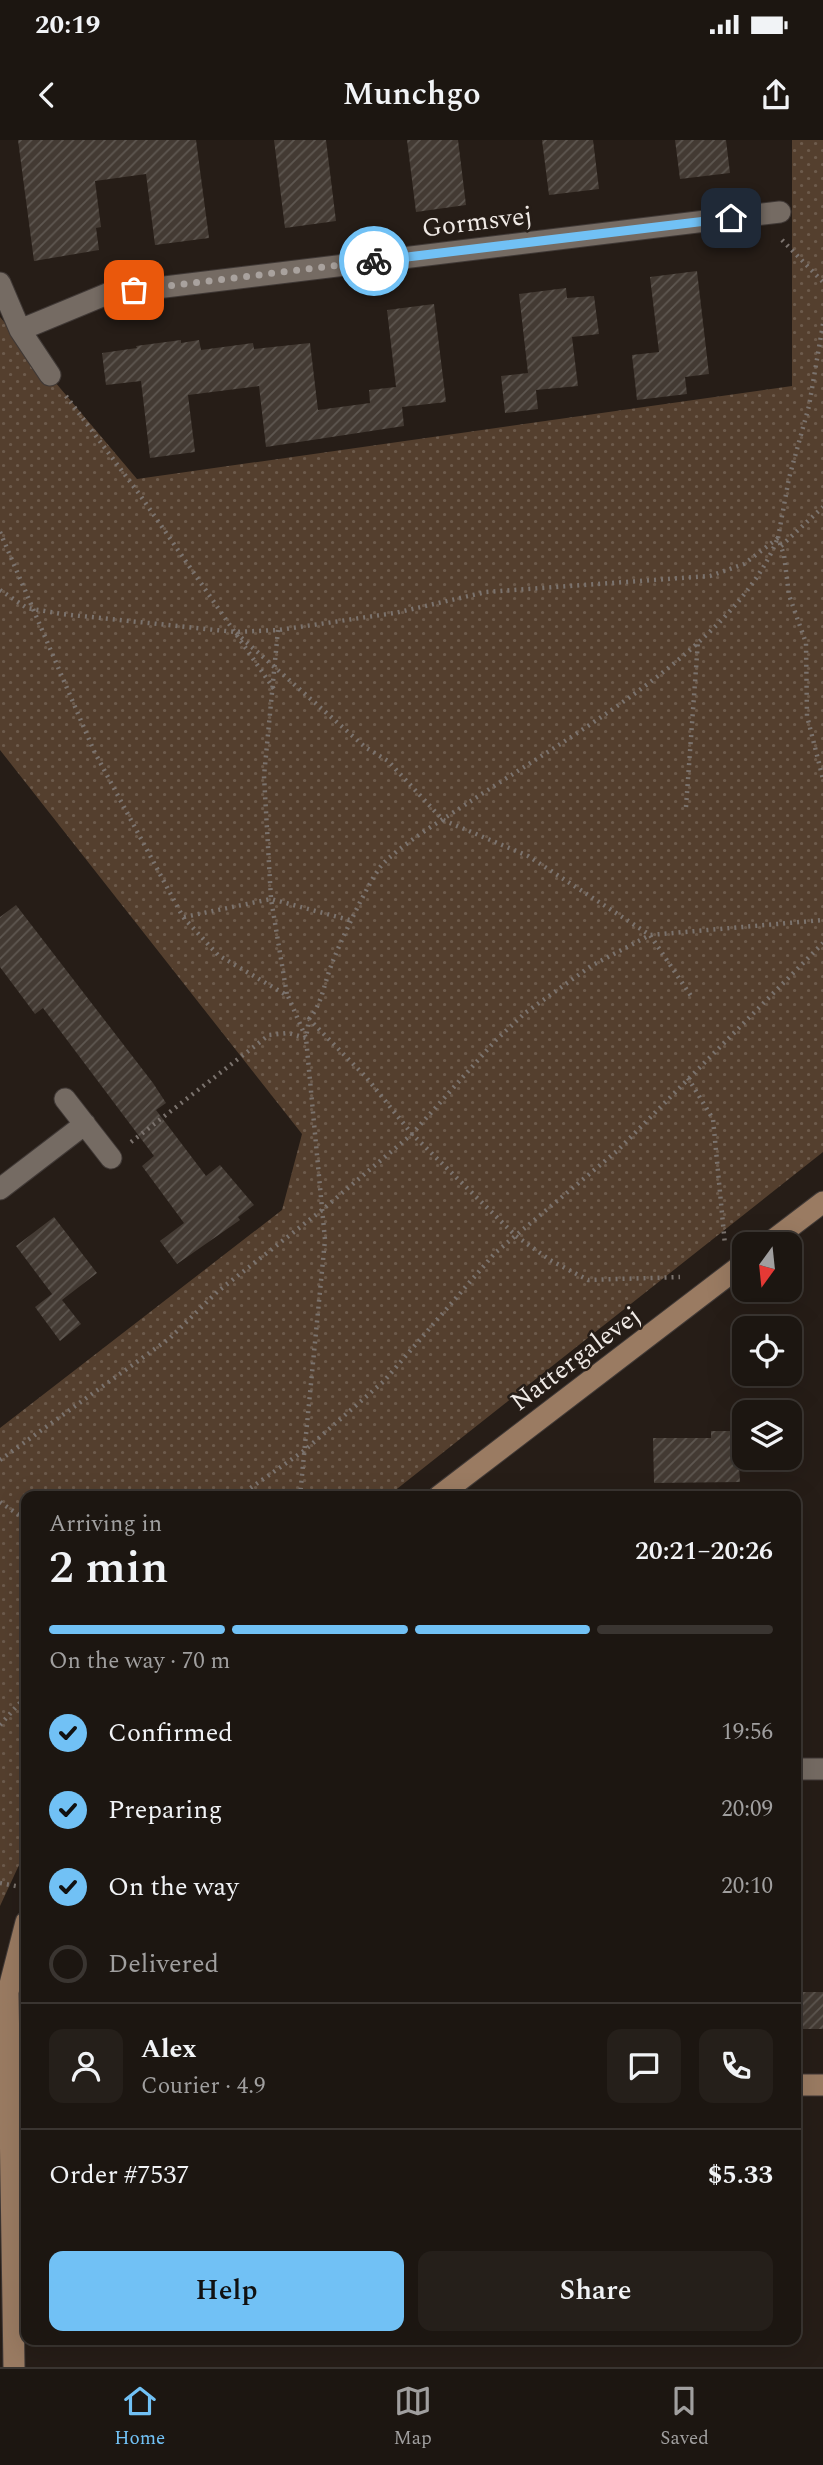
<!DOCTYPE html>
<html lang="en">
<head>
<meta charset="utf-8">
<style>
	:root { --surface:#1c1611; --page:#251f1a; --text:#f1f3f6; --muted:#a09f9f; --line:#3a3531; --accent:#71c1f5 }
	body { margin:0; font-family:Spectral,serif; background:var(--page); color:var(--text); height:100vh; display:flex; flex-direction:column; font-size:26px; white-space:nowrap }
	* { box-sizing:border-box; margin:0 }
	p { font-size:23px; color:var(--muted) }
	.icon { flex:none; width:38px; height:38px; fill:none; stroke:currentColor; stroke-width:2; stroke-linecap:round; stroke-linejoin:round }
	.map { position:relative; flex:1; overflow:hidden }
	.panel { position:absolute; left:21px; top:1351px; width:780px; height:854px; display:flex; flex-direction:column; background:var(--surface); border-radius:14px; box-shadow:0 7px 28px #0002,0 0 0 2px var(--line) }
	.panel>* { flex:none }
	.needle { width:46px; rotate:195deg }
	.controls { position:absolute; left:732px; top:1092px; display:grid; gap:14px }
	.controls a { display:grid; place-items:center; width:70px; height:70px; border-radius:14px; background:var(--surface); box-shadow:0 7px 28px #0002,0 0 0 2px var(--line); font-size:35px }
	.pin { position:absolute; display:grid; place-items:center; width:60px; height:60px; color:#fff; margin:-30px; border-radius:14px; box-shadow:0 4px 10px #0006 }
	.courier { position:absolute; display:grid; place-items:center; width:70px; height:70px; margin:-35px; border:5px solid #71c1f5; border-radius:50%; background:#fff; color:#222; box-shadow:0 2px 9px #0007 }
	.head em { font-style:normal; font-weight:600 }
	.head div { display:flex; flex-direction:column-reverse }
	.head { display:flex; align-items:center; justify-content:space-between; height:119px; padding:0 28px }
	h1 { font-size:46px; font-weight:600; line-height:52px }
	.bar { display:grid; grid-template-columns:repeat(4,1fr); gap:10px 7px; align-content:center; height:84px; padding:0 28px }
	.bar i { height:9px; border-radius:5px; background:var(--line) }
	.bar .current { background:var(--accent) }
	.bar p { grid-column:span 4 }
	.line { display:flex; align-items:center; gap:18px; padding:0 28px; border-top:2px solid var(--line) }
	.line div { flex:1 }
	.round { display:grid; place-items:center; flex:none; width:74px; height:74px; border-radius:14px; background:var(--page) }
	ol { padding:0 28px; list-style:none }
	li { display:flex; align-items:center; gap:21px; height:77px }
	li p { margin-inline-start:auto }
	li .icon { padding:7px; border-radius:50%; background:var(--accent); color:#111; stroke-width:4 }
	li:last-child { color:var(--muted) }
	li i { width:38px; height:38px; border:4px solid var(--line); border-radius:50% }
	.primary-button { display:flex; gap:14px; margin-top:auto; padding:14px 28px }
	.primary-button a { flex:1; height:80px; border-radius:14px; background:var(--accent); color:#111; font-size:28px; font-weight:600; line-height:80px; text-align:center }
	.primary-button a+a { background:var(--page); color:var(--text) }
	.status { display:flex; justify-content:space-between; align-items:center; height:49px; padding:0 35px; background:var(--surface); direction:ltr }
	.status svg { height:19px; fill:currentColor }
	header { display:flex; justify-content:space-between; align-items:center; height:91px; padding:0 28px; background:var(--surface); font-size:32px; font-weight:600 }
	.tabs { display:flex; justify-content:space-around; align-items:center; height:98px; border-top:2px solid var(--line); background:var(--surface); font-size:19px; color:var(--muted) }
	.tabs a { display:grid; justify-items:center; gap:4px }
	.tabs .current { color:var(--accent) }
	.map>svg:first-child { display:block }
	.park { fill:url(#park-dots) }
	.building { fill:url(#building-hatch) }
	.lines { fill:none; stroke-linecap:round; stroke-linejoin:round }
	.street-casing { stroke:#403936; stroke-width:23 }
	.secondary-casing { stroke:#403936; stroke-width:23 }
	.path { stroke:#7b736e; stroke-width:4.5; stroke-dasharray:2 5; stroke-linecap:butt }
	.street { stroke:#756b63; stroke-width:21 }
	.secondary { stroke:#9a7b62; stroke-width:21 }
	.done { stroke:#a9a29e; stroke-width:7; stroke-dasharray:0 12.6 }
	.route { stroke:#71c1f5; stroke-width:9 }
	.labels { text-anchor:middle; stroke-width:5; stroke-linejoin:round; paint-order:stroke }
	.street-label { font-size:26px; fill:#f0eae6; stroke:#261d17 }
</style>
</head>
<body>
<div class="status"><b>20:19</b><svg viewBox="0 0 49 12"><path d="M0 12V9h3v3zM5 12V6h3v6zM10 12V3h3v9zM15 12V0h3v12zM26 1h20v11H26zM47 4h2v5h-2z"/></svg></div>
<header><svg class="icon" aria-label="back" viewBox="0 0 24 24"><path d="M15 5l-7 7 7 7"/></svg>Munchgo<svg class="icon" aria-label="share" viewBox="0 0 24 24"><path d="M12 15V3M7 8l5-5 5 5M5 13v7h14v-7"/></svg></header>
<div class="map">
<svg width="823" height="2227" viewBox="0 0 823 2227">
	<defs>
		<pattern id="park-dots" width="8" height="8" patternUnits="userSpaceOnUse" patternTransform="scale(1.75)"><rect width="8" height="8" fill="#543f2e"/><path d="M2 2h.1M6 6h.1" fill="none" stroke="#6d5b4c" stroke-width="1.8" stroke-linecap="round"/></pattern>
		<pattern id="building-hatch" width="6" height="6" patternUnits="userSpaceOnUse" patternTransform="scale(1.75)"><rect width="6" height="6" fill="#433a33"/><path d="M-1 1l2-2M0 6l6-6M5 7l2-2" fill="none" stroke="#5e5751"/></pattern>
	</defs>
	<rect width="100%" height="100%" fill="#261d17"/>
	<path class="park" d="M 792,0 L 823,0 L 823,1012 L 388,1356 L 26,1356 L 26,1710 L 0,1766 L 0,1288 L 282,1070 L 302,994 L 0,610 L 0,177 L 137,339 L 792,246 Z"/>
	<path class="building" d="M 18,0 L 196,0 L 209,98 L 155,105 L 146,34 L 95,41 L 101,87 L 96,88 L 99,110 L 34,121 Z
		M 274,0 L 326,0 L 336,81 L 285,88 Z
		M 407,0 L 458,0 L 466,65 L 416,72 Z
		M 542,0 L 593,0 L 599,49 L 549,55 Z
		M 675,0 L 726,0 L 730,33 L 680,39 Z
		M 697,131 L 709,234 L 685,237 L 687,254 L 637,260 L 632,215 L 659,212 L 650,137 Z
		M 566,148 L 567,158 L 594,156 L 599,194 L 572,197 L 578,246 L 536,250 L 538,269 L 505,273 L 501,236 L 528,233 L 519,154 Z
		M 434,164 L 446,262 L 402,267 L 404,286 L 266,307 L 259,246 L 188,255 L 195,312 L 150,318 L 141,241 L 106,245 L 102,213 L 137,208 L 136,206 L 181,200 L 181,203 L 199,200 L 201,210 L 253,203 L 254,209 L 310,203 L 318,270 L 370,263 L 369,250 L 396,247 L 387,170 Z
		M 16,765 L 153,943 L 166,963 L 156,970 L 206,1036 L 220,1025 L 254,1065 L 238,1077 L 240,1080 L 177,1124 L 160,1101 L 184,1083 L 142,1026 L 154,1016 L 43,868 L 35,874 L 0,827 L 0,777 Z
		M 54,1077 L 97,1133 L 62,1160 L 81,1184 L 60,1201 L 35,1167 L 52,1154 L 16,1106 Z
		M 711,1291 L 737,1291 L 740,1342 L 654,1343 L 653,1298 L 711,1298 Z
		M 796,1852 L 823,1852 L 823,1889 L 796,1889 Z"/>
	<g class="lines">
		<defs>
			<path id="street" d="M 0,143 L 20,190 L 50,235
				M 20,190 L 107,154 L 780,72
				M 65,959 L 111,1018
				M 0,1049 L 85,984
				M 796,1629 L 823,1629"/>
			<path id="secondary" d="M 768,1104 L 823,1062
				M 439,1356 L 744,1123
				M 796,1945 L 823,1945
				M 14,2227 L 8,1852 L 26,1782"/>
		</defs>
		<use href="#street" class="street-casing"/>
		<use href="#secondary" class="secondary-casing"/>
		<path class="path" d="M 782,100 L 823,142
			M 823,184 L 809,266 L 789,338 L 778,398 L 784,415 L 789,455 L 806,503 L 807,576 L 823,639
			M 66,256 L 140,355 L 274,549
			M 0,392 L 94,611 L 183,777 L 218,815 L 288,856 L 306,898 L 325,1100 L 300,1356
			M 781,406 L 823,367
			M 0,450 L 27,468 L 62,474 L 235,492 L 278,490 L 395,473 L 486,452 L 710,436 L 744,424 L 778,398
			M 278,490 L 264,636 L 271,759 L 287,855
			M 236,493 L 365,607 L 388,621 L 443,680 L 528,716 L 650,795 L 691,856
			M 686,667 L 698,501
			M 184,777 L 271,759 L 353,781
			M 309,879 C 322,864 324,844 331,826 C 338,806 369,741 381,726 C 397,707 448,676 471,661 C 566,598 733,508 777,400
			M 688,938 L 713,979 L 725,1105
			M 131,1002 L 269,895 L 288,893 L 306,898 L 309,879 L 366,937 L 412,994 L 516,1096 L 550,1120 L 588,1140 L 680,1137
			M 0,1320 L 170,1198 L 217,1152 L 322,1070 L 412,994 L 496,900 L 525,873 L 591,826 L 650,795 L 823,780
			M 239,1356 L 305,1310 L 384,1241 L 495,1113 L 618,1010 L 823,803
			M 0,1362 L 26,1380
			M 0,1585 L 26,1556
			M 0,1743 L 26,1748"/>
		<use href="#street" class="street"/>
		<use href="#secondary" class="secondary"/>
	</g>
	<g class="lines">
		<path class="done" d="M 134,150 L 374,121"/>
		<path class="route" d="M 374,121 L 731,78"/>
	</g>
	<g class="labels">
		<g class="street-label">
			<text transform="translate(477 81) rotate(-7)" y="9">Gormsvej</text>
			<text transform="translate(575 1218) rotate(-37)" y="9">Nattergalevej</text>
		</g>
	</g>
</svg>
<div class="controls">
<a><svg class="needle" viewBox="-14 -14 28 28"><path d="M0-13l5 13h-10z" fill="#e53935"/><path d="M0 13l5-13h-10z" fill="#a09f9f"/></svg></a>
<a><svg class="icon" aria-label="locate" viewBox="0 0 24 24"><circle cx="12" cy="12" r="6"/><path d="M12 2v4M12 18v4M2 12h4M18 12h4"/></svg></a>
<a><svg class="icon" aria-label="layers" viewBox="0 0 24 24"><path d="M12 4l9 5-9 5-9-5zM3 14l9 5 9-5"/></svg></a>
</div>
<div class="pin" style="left:134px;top:150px;background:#ea580c"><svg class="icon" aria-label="bag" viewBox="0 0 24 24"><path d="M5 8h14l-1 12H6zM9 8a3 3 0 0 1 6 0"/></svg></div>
<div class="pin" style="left:731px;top:78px;background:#1f2937"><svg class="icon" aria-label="home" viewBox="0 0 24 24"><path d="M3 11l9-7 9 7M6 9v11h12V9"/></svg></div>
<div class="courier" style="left:374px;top:121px"><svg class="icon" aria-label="bike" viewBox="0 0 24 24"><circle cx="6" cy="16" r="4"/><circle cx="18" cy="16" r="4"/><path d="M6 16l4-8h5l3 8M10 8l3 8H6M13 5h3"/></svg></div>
<section class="panel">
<div class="head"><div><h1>2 min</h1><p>Arriving in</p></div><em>20:21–20:26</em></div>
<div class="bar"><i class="current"></i><i class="current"></i><i class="current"></i><i></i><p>On the way · 70 m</p></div>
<ol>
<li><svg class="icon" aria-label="check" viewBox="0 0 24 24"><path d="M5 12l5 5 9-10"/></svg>Confirmed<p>19:56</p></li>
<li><svg class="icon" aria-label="check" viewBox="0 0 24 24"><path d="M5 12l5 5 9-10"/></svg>Preparing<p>20:09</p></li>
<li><svg class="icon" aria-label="check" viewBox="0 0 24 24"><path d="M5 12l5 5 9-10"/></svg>On the way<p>20:10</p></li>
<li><i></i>Delivered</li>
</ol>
<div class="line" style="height:126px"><a class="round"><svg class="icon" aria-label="person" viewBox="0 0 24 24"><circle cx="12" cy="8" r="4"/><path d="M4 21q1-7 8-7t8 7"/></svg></a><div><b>Alex</b><p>Courier · 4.9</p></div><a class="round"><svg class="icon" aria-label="chat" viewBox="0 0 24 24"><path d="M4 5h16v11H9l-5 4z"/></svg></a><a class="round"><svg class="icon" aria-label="phone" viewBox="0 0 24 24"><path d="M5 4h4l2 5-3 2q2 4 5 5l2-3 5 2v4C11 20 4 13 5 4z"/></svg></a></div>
<div class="line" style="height:91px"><div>Order #7537</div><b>$5.33</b></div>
<div class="primary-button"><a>Help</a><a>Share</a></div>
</section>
</div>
<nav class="tabs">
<a class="current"><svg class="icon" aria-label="home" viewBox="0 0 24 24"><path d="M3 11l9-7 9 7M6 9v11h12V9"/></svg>Home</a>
<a><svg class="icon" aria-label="map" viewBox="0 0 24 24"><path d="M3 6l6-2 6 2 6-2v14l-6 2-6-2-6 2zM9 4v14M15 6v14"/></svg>Map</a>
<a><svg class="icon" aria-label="saved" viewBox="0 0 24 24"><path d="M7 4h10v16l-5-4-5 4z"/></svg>Saved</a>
</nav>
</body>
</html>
